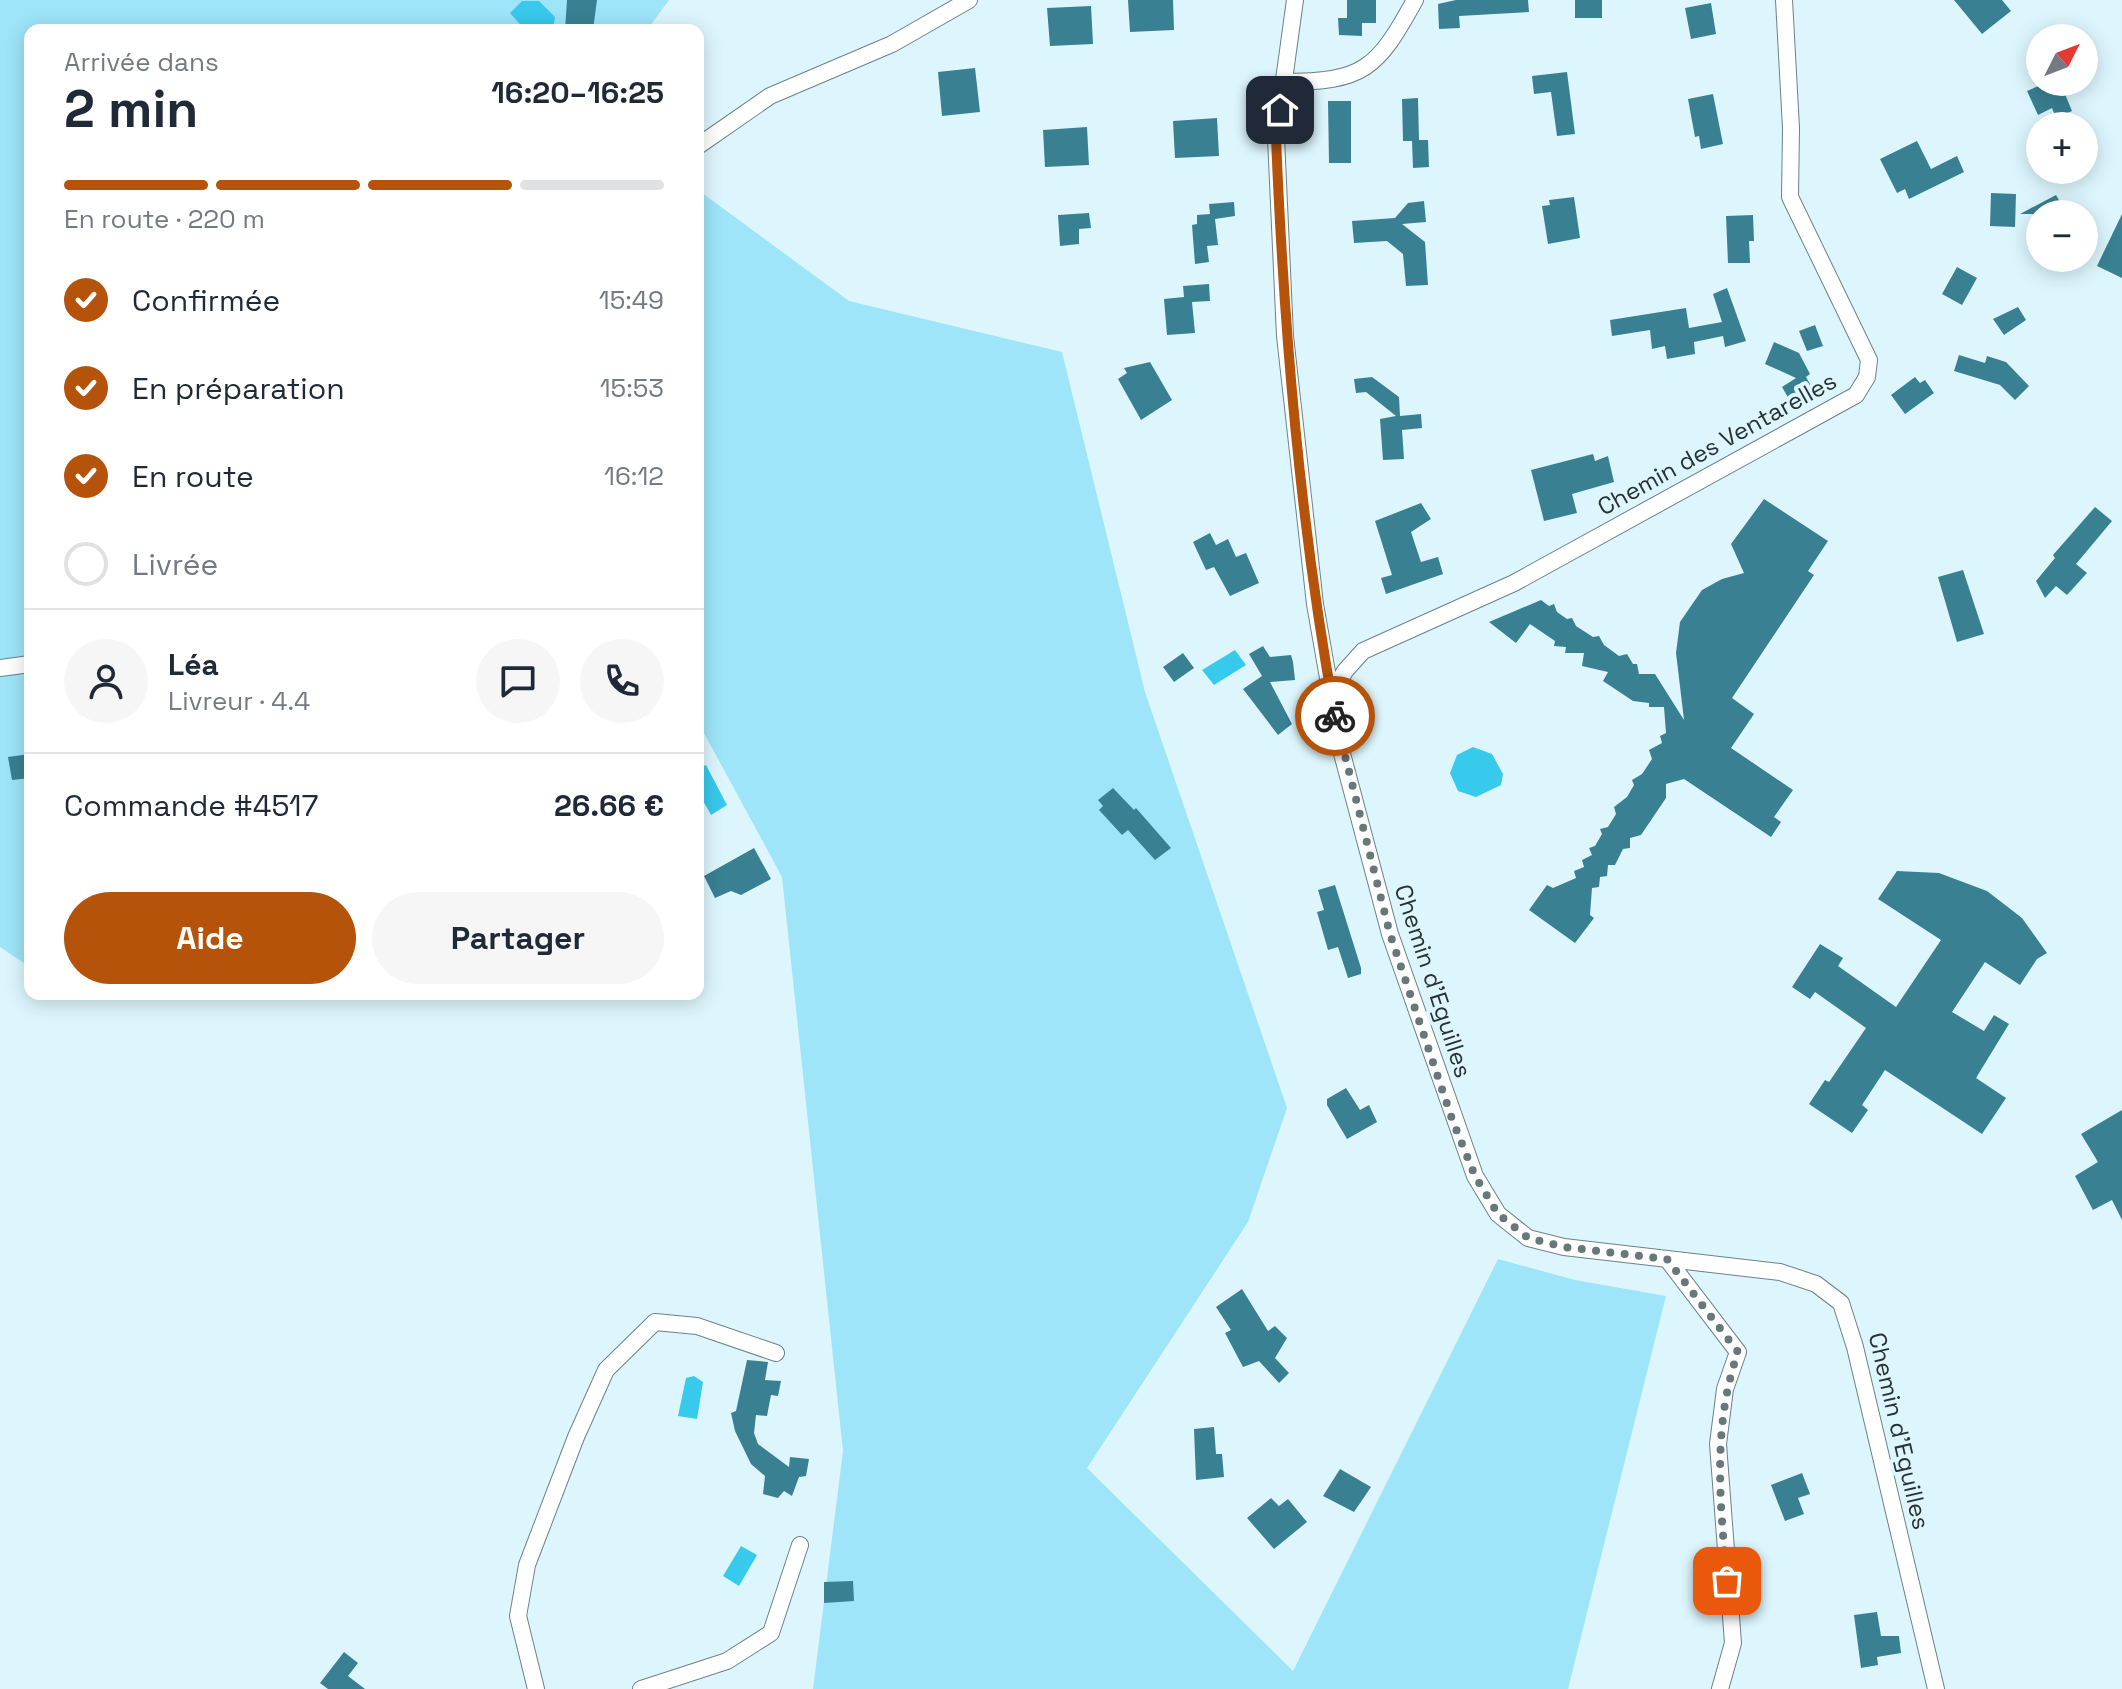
<!DOCTYPE html>
<html lang="fr">
<head>
<meta charset="utf-8">
<style>
	:root { --surface:#fff; --page:#f6f6f7; --text:#1f2937; --muted:#747a83; --line:#e0e1e3; --accent:#b45309 }
	body { margin:0; font-family:"Space Grotesk",sans-serif; background:var(--page); color:var(--text); height:100vh; display:flex; flex-direction:column; font-size:30px; white-space:nowrap }
	* { box-sizing:border-box; margin:0 }
	p { font-size:26px; color:var(--muted) }
	.icon { flex:none; width:44px; height:44px; fill:none; stroke:currentColor; stroke-width:2; stroke-linecap:round; stroke-linejoin:round }
	.map { position:relative; flex:1; overflow:hidden }
	.sheet { position:absolute; left:24px; top:24px; width:680px; height:976px; display:flex; flex-direction:column; background:var(--surface); border-radius:16px; box-shadow:0 4px 20px #0003 }
	.sheet>* { flex:none }
	.needle { width:52px; rotate:48deg }
	.tools { position:absolute; left:2026px; top:24px; display:grid; gap:16px }
	.tools a { display:grid; place-items:center; width:72px; height:72px; border-radius:50%; background:var(--surface); box-shadow:0 4px 20px #0003; font-size:40px }
	.pin { position:absolute; display:grid; place-items:center; width:68px; height:68px; color:#fff; margin:-34px; border-radius:16px; box-shadow:0 4px 12px #0006 }
	.courier { position:absolute; display:grid; place-items:center; width:80px; height:80px; margin:-40px; border:6px solid #b45309; border-radius:50%; background:#fff; color:#222; box-shadow:0 2px 10px #0007 }
	.summary em { font-style:normal; font-weight:700 }
	.summary div { display:flex; flex-direction:column-reverse }
	.summary { display:flex; align-items:center; justify-content:space-between; height:136px; padding:0 40px }
	h1 { font-size:52px; font-weight:700; line-height:60px }
	.bar { display:grid; grid-template-columns:repeat(4,1fr); gap:12px 8px; align-content:center; height:96px; padding:0 40px }
	.bar i { height:10px; border-radius:6px; background:var(--line) }
	.bar .on { background:var(--accent) }
	.bar p { grid-column:span 4 }
	.line { display:flex; align-items:center; gap:20px; padding:0 40px; border-top:2px solid var(--line) }
	.line div { flex:1 }
	.round { display:grid; place-items:center; flex:none; width:84px; height:84px; border-radius:42px; background:var(--page) }
	ol { padding:0 40px; list-style:none }
	li { display:flex; align-items:center; gap:24px; height:88px }
	li p { margin-inline-start:auto }
	li .icon { padding:8px; border-radius:50%; background:var(--accent); color:#fff; stroke-width:4 }
	li:last-child { color:var(--muted) }
	li i { width:44px; height:44px; border:4px solid var(--line); border-radius:50% }
	.action { display:flex; gap:16px; margin-top:auto; padding:16px 40px }
	.action a { flex:1; height:92px; border-radius:48px; background:var(--accent); color:#fff; font-size:32px; font-weight:700; line-height:92px; text-align:center }
	.action a+a { background:var(--page); color:var(--text) }
	.map>svg:first-child { display:block }
	.green { fill:#9ee5fa }
	.water { fill:#37caec }
	.building { fill:#398093 }
	.lines { fill:none; stroke-linecap:round; stroke-linejoin:round }
	.minor-casing { stroke:#6c8289; stroke-width:18 }
	.minor { stroke:#fff; stroke-width:16 }
	.done { stroke:#67777a; stroke-width:8; stroke-dasharray:0 14.4 }
	.route { stroke:#b45309; stroke-width:10 }
	.labels { text-anchor:middle; stroke-width:8; stroke-linejoin:round; paint-order:stroke }
	.street-label { font-size:24px; fill:#283234; stroke:#ddf6fd }
</style>
</head>
<body>
<div class="map">
<svg width="2122" height="1689" viewBox="0 0 2122 1689">
	<rect width="100%" height="100%" fill="#ddf6fd"/>
	<path class="green" d="M 0,0 L 669,0 L 647,30 L 30,30 L 30,967 L 0,947 Z
		M 698,190 L 849,301 L 1062,352 L 1145,692 L 1287,1108 L 1248,1222 L 1087,1468 L 1293,1671 L 1498,1259 L 1575,1280 L 1666,1296 L 1568,1689 L 813,1689 L 843,1451 L 782,877 L 698,722 Z"/>
	<path class="water" d="M 522,1 L 539,1 L 555,17 L 553,30 L 525,30 L 510,13 Z
		M 1235,650 L 1246,665 L 1214,685 L 1202,670 Z
		M 1473,747 L 1492,754 L 1503,774 L 1501,785 L 1476,797 L 1458,791 L 1450,773 L 1457,755 Z
		M 706,765 L 727,805 L 711,815 L 698,792 L 698,769 Z
		M 694,1376 L 703,1382 L 697,1419 L 678,1416 L 686,1378 Z
		M 741,1546 L 757,1555 L 739,1586 L 723,1576 Z"/>
	<path class="building" d="M 567,0 L 597,0 L 593,30 L 565,30 Z
		M 1128,0 L 1173,0 L 1174,30 L 1130,32 Z
		M 1347,0 L 1376,0 L 1376,23 L 1362,23 L 1362,36 L 1339,35 L 1338,18 L 1347,18 Z
		M 1456,0 L 1528,0 L 1529,12 L 1459,16 L 1460,28 L 1439,29 L 1438,4 Z
		M 1575,0 L 1602,0 L 1602,18 L 1575,18 Z
		M 1954,0 L 2002,0 L 2011,11 L 1982,34 Z
		M 1711,3 L 1716,34 L 1691,39 L 1685,8 Z
		M 1091,6 L 1093,44 L 1050,46 L 1047,8 Z
		M 975,68 L 980,112 L 942,116 L 938,72 Z
		M 1567,72 L 1575,134 L 1557,136 L 1551,92 L 1534,94 L 1532,76 Z
		M 2048,82 L 2060,82 L 2072,111 L 2056,118 L 2052,108 L 2038,115 L 2027,91 Z
		M 1713,94 L 1723,144 L 1701,149 L 1699,136 L 1695,137 L 1688,99 Z
		M 1418,98 L 1419,140 L 1428,140 L 1429,167 L 1413,168 L 1412,141 L 1403,141 L 1402,99 Z
		M 1328,101 L 1351,101 L 1351,163 L 1329,163 Z
		M 1217,118 L 1219,156 L 1175,158 L 1173,121 Z
		M 1087,127 L 1089,165 L 1045,167 L 1043,130 Z
		M 1917,141 L 1931,169 L 1957,156 L 1964,172 L 1909,199 L 1905,189 L 1897,193 L 1880,159 Z
		M 1991,193 L 2016,194 L 2015,227 L 1990,226 Z
		M 2056,195 L 2067,214 L 2020,214 Z
		M 1574,197 L 1580,238 L 1548,244 L 1542,206 L 1550,205 L 1549,200 Z
		M 1424,201 L 1426,222 L 1402,224 L 1425,242 L 1428,285 L 1406,286 L 1403,254 L 1387,241 L 1354,243 L 1352,221 L 1395,218 L 1408,203 Z
		M 1234,202 L 1235,216 L 1215,219 L 1218,245 L 1207,246 L 1209,262 L 1195,264 L 1192,225 L 1197,224 L 1197,215 L 1210,214 L 1209,204 Z
		M 1089,213 L 1091,228 L 1079,229 L 1079,244 L 1060,246 L 1058,215 Z
		M 2122,214 L 2122,278 L 2097,266 Z
		M 1753,215 L 1754,241 L 1749,241 L 1750,263 L 1728,263 L 1726,216 Z
		M 1957,267 L 1977,278 L 1962,305 L 1942,294 Z
		M 1209,284 L 1210,301 L 1192,302 L 1195,333 L 1167,335 L 1164,299 L 1184,297 L 1183,286 Z
		M 1727,288 L 1746,341 L 1725,347 L 1723,336 L 1694,342 L 1695,354 L 1667,359 L 1665,346 L 1652,349 L 1650,330 L 1612,336 L 1610,320 L 1686,308 L 1689,328 L 1722,322 L 1713,294 Z
		M 2018,307 L 2026,320 L 2004,335 L 1993,319 Z
		M 1815,325 L 1823,346 L 1807,351 L 1799,331 Z
		M 1774,342 L 1799,353 L 1810,374 L 1806,377 L 1815,393 L 1793,406 L 1782,387 L 1796,378 L 1765,364 Z
		M 1959,355 L 1985,363 L 1987,356 L 2006,362 L 2029,386 L 2015,400 L 2000,385 L 1954,371 Z
		M 1150,362 L 1172,400 L 1141,420 L 1118,379 L 1127,373 L 1124,368 Z
		M 1372,377 L 1399,397 L 1400,416 L 1421,414 L 1422,428 L 1402,430 L 1404,459 L 1383,460 L 1380,419 L 1396,416 L 1366,392 L 1356,393 L 1354,379 Z
		M 1915,377 L 1920,383 L 1925,380 L 1934,393 L 1905,414 L 1891,395 Z
		M 1593,454 L 1595,461 L 1608,456 L 1614,482 L 1572,494 L 1577,513 L 1544,521 L 1531,470 Z
		M 1764,499 L 1828,541 L 1808,571 L 1814,575 L 1732,698 L 1754,714 L 1731,748 L 1793,790 L 1774,817 L 1781,822 L 1771,837 L 1684,779 L 1666,784 L 1666,798 L 1641,835 L 1630,838 L 1630,848 L 1623,849 L 1615,865 L 1608,865 L 1607,876 L 1600,877 L 1599,887 L 1592,888 L 1590,915 L 1594,918 L 1575,943 L 1529,910 L 1547,885 L 1553,888 L 1576,878 L 1574,871 L 1584,867 L 1582,860 L 1592,855 L 1589,848 L 1595,846 L 1602,834 L 1600,829 L 1608,827 L 1616,814 L 1614,807 L 1627,797 L 1634,785 L 1632,780 L 1642,774 L 1652,759 L 1649,750 L 1662,743 L 1660,736 L 1666,733 L 1664,707 L 1649,707 L 1649,703 L 1633,701 L 1603,681 L 1608,672 L 1582,666 L 1584,653 L 1565,653 L 1566,647 L 1554,646 L 1555,641 L 1530,624 L 1516,643 L 1489,622 L 1541,600 L 1549,606 L 1554,604 L 1557,612 L 1567,619 L 1572,618 L 1576,626 L 1593,637 L 1599,636 L 1604,645 L 1619,656 L 1627,654 L 1633,664 L 1637,664 L 1639,674 L 1655,674 L 1684,720 L 1676,653 L 1680,622 L 1702,590 L 1722,579 L 1744,573 L 1731,544 Z
		M 1421,503 L 1431,519 L 1411,532 L 1421,562 L 1438,557 L 1443,574 L 1386,594 L 1381,578 L 1392,575 L 1375,521 Z
		M 2095,507 L 2112,521 L 2076,564 L 2087,573 L 2067,595 L 2056,586 L 2045,598 L 2036,581 L 2055,558 L 2053,555 Z
		M 1210,533 L 1216,545 L 1228,539 L 1236,557 L 1246,553 L 1259,583 L 1230,596 L 1214,567 L 1206,570 L 1193,542 Z
		M 1963,570 L 1984,634 L 1957,642 L 1938,577 Z
		M 1263,646 L 1270,657 L 1291,655 L 1293,662 L 1295,680 L 1270,682 L 1292,724 L 1278,735 L 1243,689 L 1262,676 L 1249,654 Z
		M 1183,653 L 1194,668 L 1174,682 L 1163,667 Z
		M 30,754 L 30,778 L 12,780 L 8,757 Z
		M 1113,788 L 1134,810 L 1136,808 L 1171,848 L 1155,860 L 1128,830 L 1122,835 L 1099,810 L 1103,806 L 1098,800 Z
		M 754,848 L 771,879 L 741,895 L 731,891 L 715,898 L 704,876 Z
		M 1897,871 L 1939,873 L 1987,891 L 2022,918 L 2047,953 L 2037,959 L 2020,985 L 1985,962 L 1952,1012 L 1984,1031 L 1994,1015 L 2009,1024 L 1976,1078 L 2006,1098 L 1982,1134 L 1885,1070 L 1862,1105 L 1868,1110 L 1852,1133 L 1809,1104 L 1825,1080 L 1829,1082 L 1866,1028 L 1815,992 L 1810,999 L 1792,987 L 1820,944 L 1843,958 L 1838,966 L 1896,1007 L 1941,940 L 1878,899 Z
		M 1335,885 L 1361,968 L 1361,974 L 1348,978 L 1338,947 L 1328,950 L 1317,912 L 1324,910 L 1318,890 Z
		M 1346,1088 L 1360,1110 L 1369,1105 L 1377,1122 L 1347,1139 L 1327,1105 L 1327,1099 Z
		M 2122,1110 L 2122,1220 L 2112,1200 L 2093,1210 L 2075,1176 L 2098,1162 L 2081,1134 Z
		M 1242,1289 L 1268,1331 L 1275,1326 L 1287,1338 L 1275,1358 L 1289,1373 L 1279,1383 L 1259,1361 L 1243,1367 L 1225,1333 L 1231,1330 L 1216,1307 Z
		M 747,1360 L 768,1362 L 765,1380 L 781,1381 L 778,1396 L 771,1395 L 767,1416 L 756,1415 L 754,1433 L 758,1444 L 789,1467 L 790,1457 L 809,1459 L 806,1476 L 799,1477 L 792,1496 L 784,1491 L 778,1498 L 763,1494 L 765,1476 L 751,1464 L 735,1431 L 731,1413 L 736,1411 Z
		M 1214,1427 L 1216,1454 L 1222,1454 L 1224,1477 L 1196,1480 L 1194,1429 Z
		M 1340,1469 L 1371,1487 L 1354,1512 L 1323,1496 Z
		M 1802,1473 L 1810,1494 L 1798,1498 L 1804,1514 L 1785,1521 L 1771,1485 Z
		M 1271,1498 L 1279,1506 L 1288,1499 L 1307,1522 L 1274,1549 L 1247,1518 Z
		M 853,1581 L 854,1601 L 824,1603 L 824,1582 Z
		M 1877,1612 L 1881,1636 L 1899,1636 L 1901,1653 L 1877,1657 L 1878,1665 L 1861,1668 L 1854,1615 Z
		M 344,1652 L 358,1663 L 348,1676 L 365,1689 L 328,1689 L 320,1683 Z"/>
	<g class="lines">
		<defs>
			<path id="minor" d="M 1295,0 L 1276,138 L 1285,336 L 1315,604 L 1340,746 L 1390,934 L 1475,1176 L 1498,1214 L 1528,1238 L 1564,1247 L 1780,1272 L 1816,1284 L 1841,1303 L 1855,1347 L 1936,1689
				M 1283,82 C 1364,82 1377,69 1415,0
				M 698,146 L 770,96 L 892,44 L 969,0
				M 0,668 L 30,664
				M 1331,696 L 1345,671 L 1363,651 L 1514,583 L 1856,395 L 1867,377 L 1869,360 L 1790,197 L 1791,128 L 1784,0
				M 1667,1259 L 1738,1352 L 1725,1389 L 1718,1444 L 1733,1643 L 1720,1689
				M 536,1689 L 518,1616 L 527,1565 L 576,1437 L 606,1370 L 655,1322 L 697,1326 L 776,1353
				M 641,1689 L 727,1661 L 771,1633 L 800,1545"/>
		</defs>
		<use href="#minor" class="minor-casing"/>
		<use href="#minor" class="minor"/>
	</g>
	<g class="lines">
		<path class="done" d="M 1335,716 L 1390,934 L 1452,1119 L 1475,1176 L 1498,1214 L 1528,1238 L 1564,1247 L 1667,1259 L 1738,1352 C 1712,1427 1720,1502 1727,1581"/>
		<path class="route" d="M 1280,110 L 1276,138 C 1284,332 1300,525 1335,716"/>
	</g>
	<g class="labels">
		<g class="street-label">
			<text transform="translate(1717 444) rotate(-29)" y="8">Chemin des Ventarelles</text>
			<text transform="translate(1433 981) rotate(72)" y="8">Chemin d'Eguilles</text>
			<text transform="translate(1899 1431) rotate(77)" y="8">Chemin d'Eguilles</text>
		</g>
	</g>
</svg>
<div class="tools">
<a><svg class="needle" viewBox="-14 -14 28 28"><path d="M0-13l5 13h-10z" fill="#e53935"/><path d="M0 13l5-13h-10z" fill="#747a83"/></svg></a>
<a>+</a>
<a>−</a>
</div>
<div class="pin" style="left:1727px;top:1581px;background:#ea580c"><svg class="icon" aria-label="bag" viewBox="0 0 24 24"><path d="M5 8h14l-1 12H6zM9 8a3 3 0 0 1 6 0"/></svg></div>
<div class="pin" style="left:1280px;top:110px;background:#1f2937"><svg class="icon" aria-label="home" viewBox="0 0 24 24"><path d="M3 11l9-7 9 7M6 9v11h12V9"/></svg></div>
<div class="courier" style="left:1335px;top:716px"><svg class="icon" aria-label="bike" viewBox="0 0 24 24"><circle cx="6" cy="16" r="4"/><circle cx="18" cy="16" r="4"/><path d="M6 16l4-8h5l3 8M10 8l3 8H6M13 5h3"/></svg></div>
<section class="sheet">
<div class="summary"><div><h1>2 min</h1><p>Arrivée dans</p></div><em>16:20–16:25</em></div>
<div class="bar"><i class="on"></i><i class="on"></i><i class="on"></i><i></i><p>En route · 220 m</p></div>
<ol>
<li><svg class="icon" aria-label="check" viewBox="0 0 24 24"><path d="M5 12l5 5 9-10"/></svg>Confirmée<p>15:49</p></li>
<li><svg class="icon" aria-label="check" viewBox="0 0 24 24"><path d="M5 12l5 5 9-10"/></svg>En préparation<p>15:53</p></li>
<li><svg class="icon" aria-label="check" viewBox="0 0 24 24"><path d="M5 12l5 5 9-10"/></svg>En route<p>16:12</p></li>
<li><i></i>Livrée</li>
</ol>
<div class="line" style="height:144px"><a class="round"><svg class="icon" aria-label="person" viewBox="0 0 24 24"><circle cx="12" cy="8" r="4"/><path d="M4 21q1-7 8-7t8 7"/></svg></a><div><b>Léa</b><p>Livreur · 4.4</p></div><a class="round"><svg class="icon" aria-label="chat" viewBox="0 0 24 24"><path d="M4 5h16v11H9l-5 4z"/></svg></a><a class="round"><svg class="icon" aria-label="phone" viewBox="0 0 24 24"><path d="M5 4h4l2 5-3 2q2 4 5 5l2-3 5 2v4C11 20 4 13 5 4z"/></svg></a></div>
<div class="line" style="height:104px"><div>Commande #4517</div><b>26.66 €</b></div>
<div class="action"><a>Aide</a><a>Partager</a></div>
</section>
</div>
</body>
</html>
